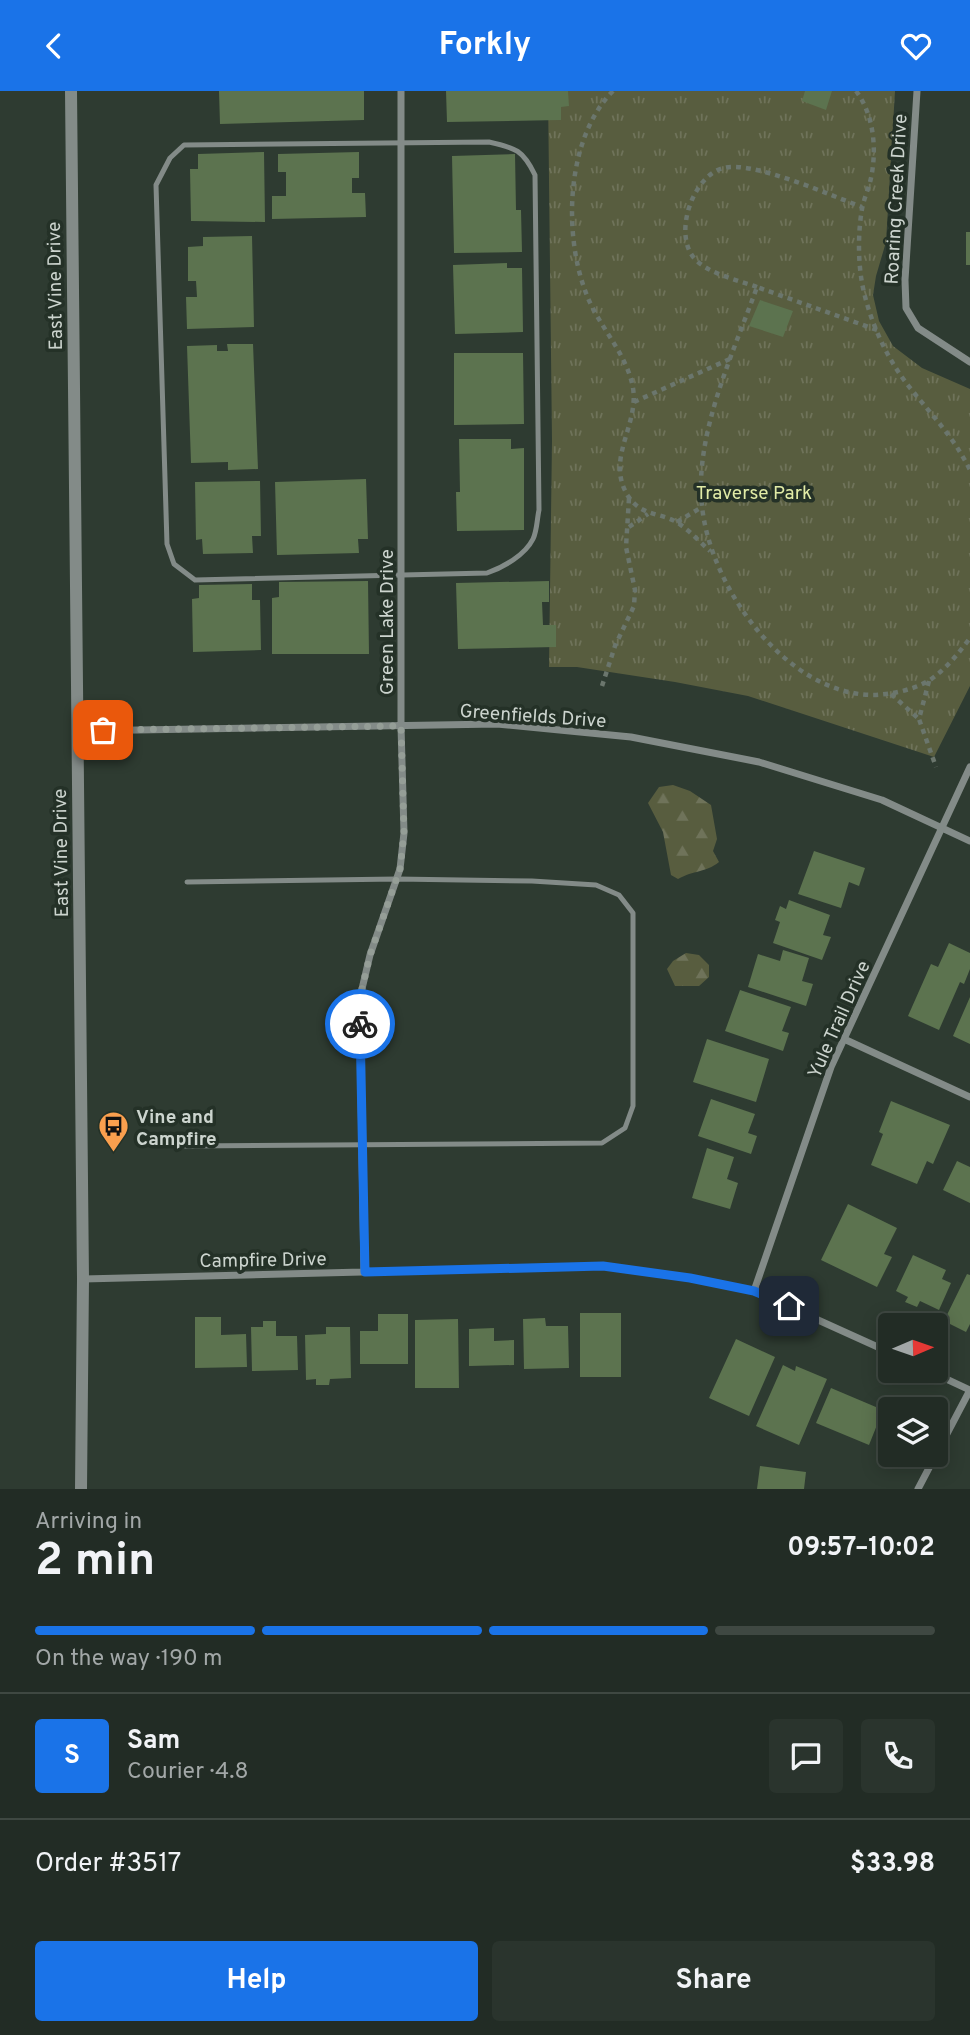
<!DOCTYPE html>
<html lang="en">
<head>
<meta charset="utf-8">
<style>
	:root { --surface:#222c25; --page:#2a342d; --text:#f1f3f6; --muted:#a2a7a7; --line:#3f4842; --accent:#1a73e8 }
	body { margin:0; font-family:Overpass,sans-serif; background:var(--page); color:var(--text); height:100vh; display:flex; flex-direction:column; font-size:26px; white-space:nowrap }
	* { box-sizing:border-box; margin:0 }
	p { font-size:23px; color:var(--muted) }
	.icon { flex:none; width:38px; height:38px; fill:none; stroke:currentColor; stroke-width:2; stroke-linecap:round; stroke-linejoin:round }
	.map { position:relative; height:1398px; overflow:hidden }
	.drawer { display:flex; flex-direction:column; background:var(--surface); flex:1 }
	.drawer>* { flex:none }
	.needle { width:46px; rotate:88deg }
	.fabs { position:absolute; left:878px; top:1222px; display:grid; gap:14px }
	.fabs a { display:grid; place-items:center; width:70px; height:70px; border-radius:7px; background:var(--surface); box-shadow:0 4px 18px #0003,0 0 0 2px var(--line); font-size:35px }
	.pin { position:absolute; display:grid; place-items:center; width:60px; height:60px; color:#fff; margin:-30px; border-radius:14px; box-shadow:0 4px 10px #0006 }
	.courier { position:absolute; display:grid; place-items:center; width:70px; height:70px; margin:-35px; border:5px solid #1a73e8; border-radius:50%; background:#fff; color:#222; box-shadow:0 2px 9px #0007 }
	.overview em { font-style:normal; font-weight:700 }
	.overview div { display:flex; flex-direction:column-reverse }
	.overview { display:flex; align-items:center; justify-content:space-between; height:119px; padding:0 35px }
	h1 { font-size:46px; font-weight:700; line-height:52px }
	.bar { display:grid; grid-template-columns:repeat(4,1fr); gap:10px 7px; align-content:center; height:84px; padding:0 35px }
	.bar i { height:9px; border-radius:5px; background:var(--line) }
	.bar .selected { background:var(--accent) }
	.bar p { grid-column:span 4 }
	.line { display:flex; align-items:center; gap:18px; padding:0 35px; border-top:2px solid var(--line) }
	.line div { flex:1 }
	.round { display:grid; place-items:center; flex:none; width:74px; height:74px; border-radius:7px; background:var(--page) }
	.cta { display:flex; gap:14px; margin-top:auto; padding:14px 35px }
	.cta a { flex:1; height:80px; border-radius:7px; background:var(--accent); color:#fff; font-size:28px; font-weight:700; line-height:80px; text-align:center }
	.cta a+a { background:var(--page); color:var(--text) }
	header { display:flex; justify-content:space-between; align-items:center; height:91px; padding:0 35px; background:var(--accent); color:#fff; font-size:32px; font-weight:700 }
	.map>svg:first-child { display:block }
	.forest { fill:url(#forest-firs) }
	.park { fill:url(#park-tufts) }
	.building { fill:#5c734f }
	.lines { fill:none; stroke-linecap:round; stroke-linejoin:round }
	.path { stroke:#6b766d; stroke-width:4.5; stroke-dasharray:5 5; stroke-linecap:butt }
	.service { stroke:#838b88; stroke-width:5 }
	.minor { stroke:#838b88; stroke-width:7 }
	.tertiary { stroke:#838b88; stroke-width:12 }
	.done { stroke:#959e97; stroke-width:7; stroke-dasharray:0 12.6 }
	.route { stroke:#1a73e8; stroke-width:9 }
	.labels { text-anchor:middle; stroke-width:7; stroke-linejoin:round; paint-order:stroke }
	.street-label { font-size:19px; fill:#ccd4ce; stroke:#243127 }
	.park-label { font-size:19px; fill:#e1eba6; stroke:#243127 }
	.poi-label { font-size:19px; font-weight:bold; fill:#ccd4ce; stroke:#243127; text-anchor:start }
</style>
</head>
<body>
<header><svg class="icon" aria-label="back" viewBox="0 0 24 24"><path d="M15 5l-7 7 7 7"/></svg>Forkly<svg class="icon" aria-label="heart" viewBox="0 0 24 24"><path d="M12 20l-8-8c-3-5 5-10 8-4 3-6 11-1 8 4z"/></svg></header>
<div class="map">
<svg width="970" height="1398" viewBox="0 0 970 1398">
	<defs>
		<pattern id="forest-firs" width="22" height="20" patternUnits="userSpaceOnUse" patternTransform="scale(1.75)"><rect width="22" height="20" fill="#585d3f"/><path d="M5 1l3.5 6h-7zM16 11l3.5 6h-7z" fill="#6f735a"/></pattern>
		<pattern id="park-tufts" width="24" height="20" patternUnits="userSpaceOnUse" patternTransform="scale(1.75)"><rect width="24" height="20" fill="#585d3f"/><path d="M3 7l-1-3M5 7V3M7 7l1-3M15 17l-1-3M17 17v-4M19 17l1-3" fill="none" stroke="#6f735a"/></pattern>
	</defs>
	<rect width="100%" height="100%" fill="#2e3b31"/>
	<path class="forest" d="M 673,694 L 690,700 L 711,714 L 717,748 L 713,760 L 719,771 C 705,782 694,779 678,788 L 671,784 L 663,741 L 648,712 L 659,696 Z
		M 686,862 L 699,864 L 709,874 L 709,886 L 699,895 L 675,895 L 667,878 L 673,870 Z"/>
	<path class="park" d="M 548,0 L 895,0 L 886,151 L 876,185 L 873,204 L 879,230 L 893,255 L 922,277 L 970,298 L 970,595 L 934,666 L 748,605 L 675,591 L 577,576 L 549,576 L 552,350 Z"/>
	<path class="building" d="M 219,0 L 364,0 L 364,29 L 220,33 Z
		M 446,0 L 568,0 L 569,15 L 561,16 L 561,29 L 447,31 Z
		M 805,0 L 832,0 L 826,19 L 802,10 Z
		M 264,61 L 265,131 L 191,130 L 190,78 L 198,78 L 198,63 Z
		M 359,61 L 359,87 L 352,87 L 352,102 L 365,102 L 366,126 L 272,128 L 272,105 L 286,105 L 286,81 L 278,81 L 278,63 Z
		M 515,63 L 516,119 L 521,119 L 522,161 L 454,162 L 452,65 Z
		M 966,141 L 970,141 L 970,174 L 966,174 Z
		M 252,145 L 254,236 L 187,238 L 186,206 L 197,206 L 196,190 L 188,190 L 188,156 L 203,155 L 203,146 Z
		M 507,172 L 507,177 L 522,177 L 523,241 L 455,243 L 453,174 Z
		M 760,209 L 793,220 L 783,246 L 749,235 Z
		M 227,253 L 253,253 L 258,378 L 228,379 L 228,371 L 191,372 L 187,255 L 217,254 L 217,260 L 228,260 Z
		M 454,262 L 523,262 L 524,333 L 454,334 Z
		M 459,348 L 511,348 L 511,358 L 524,357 L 524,439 L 457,440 L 456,401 L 460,401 Z
		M 366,388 L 368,448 L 358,448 L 359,462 L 277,464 L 275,391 Z
		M 260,390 L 261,445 L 252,445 L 253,462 L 203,463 L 202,448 L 196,449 L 195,391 Z
		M 368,490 L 369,563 L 272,563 L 272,507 L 279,506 L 279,491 Z
		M 549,490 L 549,511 L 542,511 L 543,534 L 556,534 L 556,556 L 458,558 L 456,492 Z
		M 252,493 L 252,509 L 260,509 L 261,559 L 193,561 L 192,508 L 199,507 L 199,494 Z
		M 814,760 L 865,777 L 859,795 L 849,791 L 841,817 L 798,803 Z
		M 789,809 L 830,824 L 823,844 L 831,846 L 822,869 L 773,852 L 780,831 L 775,829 L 780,815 L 786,818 Z
		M 949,852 L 970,862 L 970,878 L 964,893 L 960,891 L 939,939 L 908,925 L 931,873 L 938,876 Z
		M 783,859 L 809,867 L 802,890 L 813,893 L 806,915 L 748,896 L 758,863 L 780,870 Z
		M 740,899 L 791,916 L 782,940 L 789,942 L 783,960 L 725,940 Z
		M 970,906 L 970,953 L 953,945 Z
		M 707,948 L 769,968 L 756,1011 L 693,991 Z
		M 711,1008 L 755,1023 L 748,1042 L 757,1045 L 751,1063 L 698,1045 Z
		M 891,1010 L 950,1034 L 933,1073 L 927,1070 L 917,1093 L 871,1074 L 883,1043 L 879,1041 Z
		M 707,1057 L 734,1066 L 727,1088 L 738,1092 L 730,1118 L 692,1107 Z
		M 957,1070 L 970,1076 L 970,1112 L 943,1099 Z
		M 848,1113 L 897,1137 L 884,1163 L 892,1166 L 877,1196 L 821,1169 Z
		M 913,1164 L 946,1179 L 942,1188 L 951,1192 L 939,1219 L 920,1210 L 917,1216 L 905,1211 L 908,1206 L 896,1200 Z
		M 967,1183 L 970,1184 L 970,1233 L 966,1241 L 944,1230 Z
		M 580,1222 L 621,1222 L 621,1286 L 580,1286 Z
		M 378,1223 L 408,1223 L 408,1273 L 360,1273 L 360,1240 L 378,1240 Z
		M 195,1226 L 221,1226 L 221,1244 L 246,1243 L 247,1276 L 195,1277 Z
		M 545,1227 L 546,1235 L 568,1235 L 569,1277 L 524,1278 L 523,1228 Z
		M 458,1228 L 459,1297 L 415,1297 L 415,1229 Z
		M 263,1230 L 276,1230 L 276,1245 L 297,1245 L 298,1279 L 252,1280 L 251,1236 L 263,1236 Z
		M 326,1236 L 350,1236 L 351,1287 L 330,1288 L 329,1294 L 316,1294 L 316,1288 L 306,1289 L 305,1244 L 326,1243 Z
		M 494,1237 L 494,1250 L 514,1249 L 514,1274 L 469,1275 L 469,1238 Z
		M 736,1248 L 775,1266 L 749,1325 L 709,1307 Z
		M 783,1274 L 795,1280 L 796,1275 L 827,1288 L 799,1354 L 756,1335 Z
		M 831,1297 L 883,1319 L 869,1354 L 816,1332 Z
		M 760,1375 L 806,1381 L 804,1398 L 757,1398 Z"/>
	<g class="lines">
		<path class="path" d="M 613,0 C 566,47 563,143 586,202 C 598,235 627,262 633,297 C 639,335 605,368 628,405 C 642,426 661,421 678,432 C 690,440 700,451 710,460
			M 856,0 C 874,24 877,58 871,87 C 869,97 864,107 862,118 C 858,141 858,169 862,192 C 869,229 887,269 911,298 C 934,327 953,345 970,379
			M 757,196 C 738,189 708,183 694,167 C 673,142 693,85 723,77 C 752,69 832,105 862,116
			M 877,239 L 757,196 C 733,263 694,344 702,415 C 710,496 786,604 874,604 C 893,603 913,599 930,589 C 947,577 958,563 970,547
			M 634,311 L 732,267
			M 677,431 L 702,416
			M 629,436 L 648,423
			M 929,590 L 919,628 L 936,676
			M 602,595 L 615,555 L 634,515 L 635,499 L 626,456 L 629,407
			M 891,603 L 919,628"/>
		<path class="service" d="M 489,51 C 516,57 523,59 535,84 L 539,419 C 537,428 537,440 533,448 C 525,464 504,476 487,482 L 195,489 L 174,473 L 167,453 L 156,94 L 170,67 L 184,54 Z
			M 185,1055 L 602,1052 L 625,1037 L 633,1015 L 633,822 L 619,804 L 596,794 L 532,790 L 397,788 L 187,791"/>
		<path class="minor" d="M 917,0 L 905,189 L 906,217 L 918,237 L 970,271
			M 78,640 L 497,633 L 631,646 L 759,671 L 882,709 L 970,750
			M 844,948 L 970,1006
			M 364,1181 L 360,942 L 361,902 L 370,864 L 400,778 L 404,742 L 401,635 L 401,0
			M 83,1188 L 603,1175 L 689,1187 L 754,1200 L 891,1262
			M 754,1200 L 831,976 L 970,676
			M 927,1279 L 970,1299
			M 918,1398 L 970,1299"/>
		<path class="tertiary" d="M 71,0 L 83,1188 L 81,1398"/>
	</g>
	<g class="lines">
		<path class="done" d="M 103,639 L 401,635 L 404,742 L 400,778 L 370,864 L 361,902 L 360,933"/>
		<path class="route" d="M 360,933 L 365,1181 L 603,1175 L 690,1187 L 754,1200 L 789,1215"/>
	</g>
	<defs>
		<symbol id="bus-pin" viewBox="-11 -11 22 30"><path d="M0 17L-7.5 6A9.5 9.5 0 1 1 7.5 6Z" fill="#fa9f4e" stroke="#243127"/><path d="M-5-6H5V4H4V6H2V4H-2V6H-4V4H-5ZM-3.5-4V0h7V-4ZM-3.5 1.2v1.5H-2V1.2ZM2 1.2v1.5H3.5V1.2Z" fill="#111"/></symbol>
	</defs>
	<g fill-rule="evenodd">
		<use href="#bus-pin" x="96" y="1018" width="35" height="47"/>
	</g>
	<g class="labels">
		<g class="street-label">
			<text transform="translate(895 108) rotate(-87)" y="7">Roaring Creek Drive</text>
			<text transform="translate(54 195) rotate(-91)" y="7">East Vine Drive</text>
			<text transform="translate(386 531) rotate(-90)" y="7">Green Lake Drive</text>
			<text transform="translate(533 624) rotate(4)" y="7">Greenfields Drive</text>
			<text transform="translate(60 762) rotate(-91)" y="7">East Vine Drive</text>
			<text transform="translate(838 928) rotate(-66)" y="7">Yule Trail Drive</text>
			<text transform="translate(263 1168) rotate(-1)" y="7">Campfire Drive</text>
		</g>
		<g class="park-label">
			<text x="754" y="408">Traverse Park</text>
		</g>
		<g class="poi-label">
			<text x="136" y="1032">Vine and<tspan x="136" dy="22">Campfire</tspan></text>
		</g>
	</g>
</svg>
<div class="fabs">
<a><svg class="needle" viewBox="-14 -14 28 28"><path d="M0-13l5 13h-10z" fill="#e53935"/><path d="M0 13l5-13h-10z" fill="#a2a7a7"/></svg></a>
<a><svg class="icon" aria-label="layers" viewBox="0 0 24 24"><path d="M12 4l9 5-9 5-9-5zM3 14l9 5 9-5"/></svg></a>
</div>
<div class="pin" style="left:103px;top:639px;background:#ea580c"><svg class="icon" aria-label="bag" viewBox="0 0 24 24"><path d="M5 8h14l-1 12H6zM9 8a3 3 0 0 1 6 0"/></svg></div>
<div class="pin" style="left:789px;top:1215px;background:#1f2937"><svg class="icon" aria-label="home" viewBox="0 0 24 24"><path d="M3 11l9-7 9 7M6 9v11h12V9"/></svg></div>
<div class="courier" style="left:360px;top:933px"><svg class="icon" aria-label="bike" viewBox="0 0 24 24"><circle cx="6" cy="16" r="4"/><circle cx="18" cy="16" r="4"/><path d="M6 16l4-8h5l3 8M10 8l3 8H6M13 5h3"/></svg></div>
</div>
<section class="drawer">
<div class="overview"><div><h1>2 min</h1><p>Arriving in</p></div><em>09:57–10:02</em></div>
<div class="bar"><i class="selected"></i><i class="selected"></i><i class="selected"></i><i></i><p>On the way · 190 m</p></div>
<div class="line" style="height:126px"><b class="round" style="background:var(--accent);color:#fff">S</b><div><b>Sam</b><p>Courier · 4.8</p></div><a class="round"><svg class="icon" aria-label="chat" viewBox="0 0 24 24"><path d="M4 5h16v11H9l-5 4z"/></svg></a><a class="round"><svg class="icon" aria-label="phone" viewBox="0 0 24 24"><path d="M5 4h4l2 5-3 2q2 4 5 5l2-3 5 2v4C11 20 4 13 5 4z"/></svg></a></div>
<div class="line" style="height:91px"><div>Order #3517</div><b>$33.98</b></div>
<div class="cta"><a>Help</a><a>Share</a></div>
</section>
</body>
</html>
